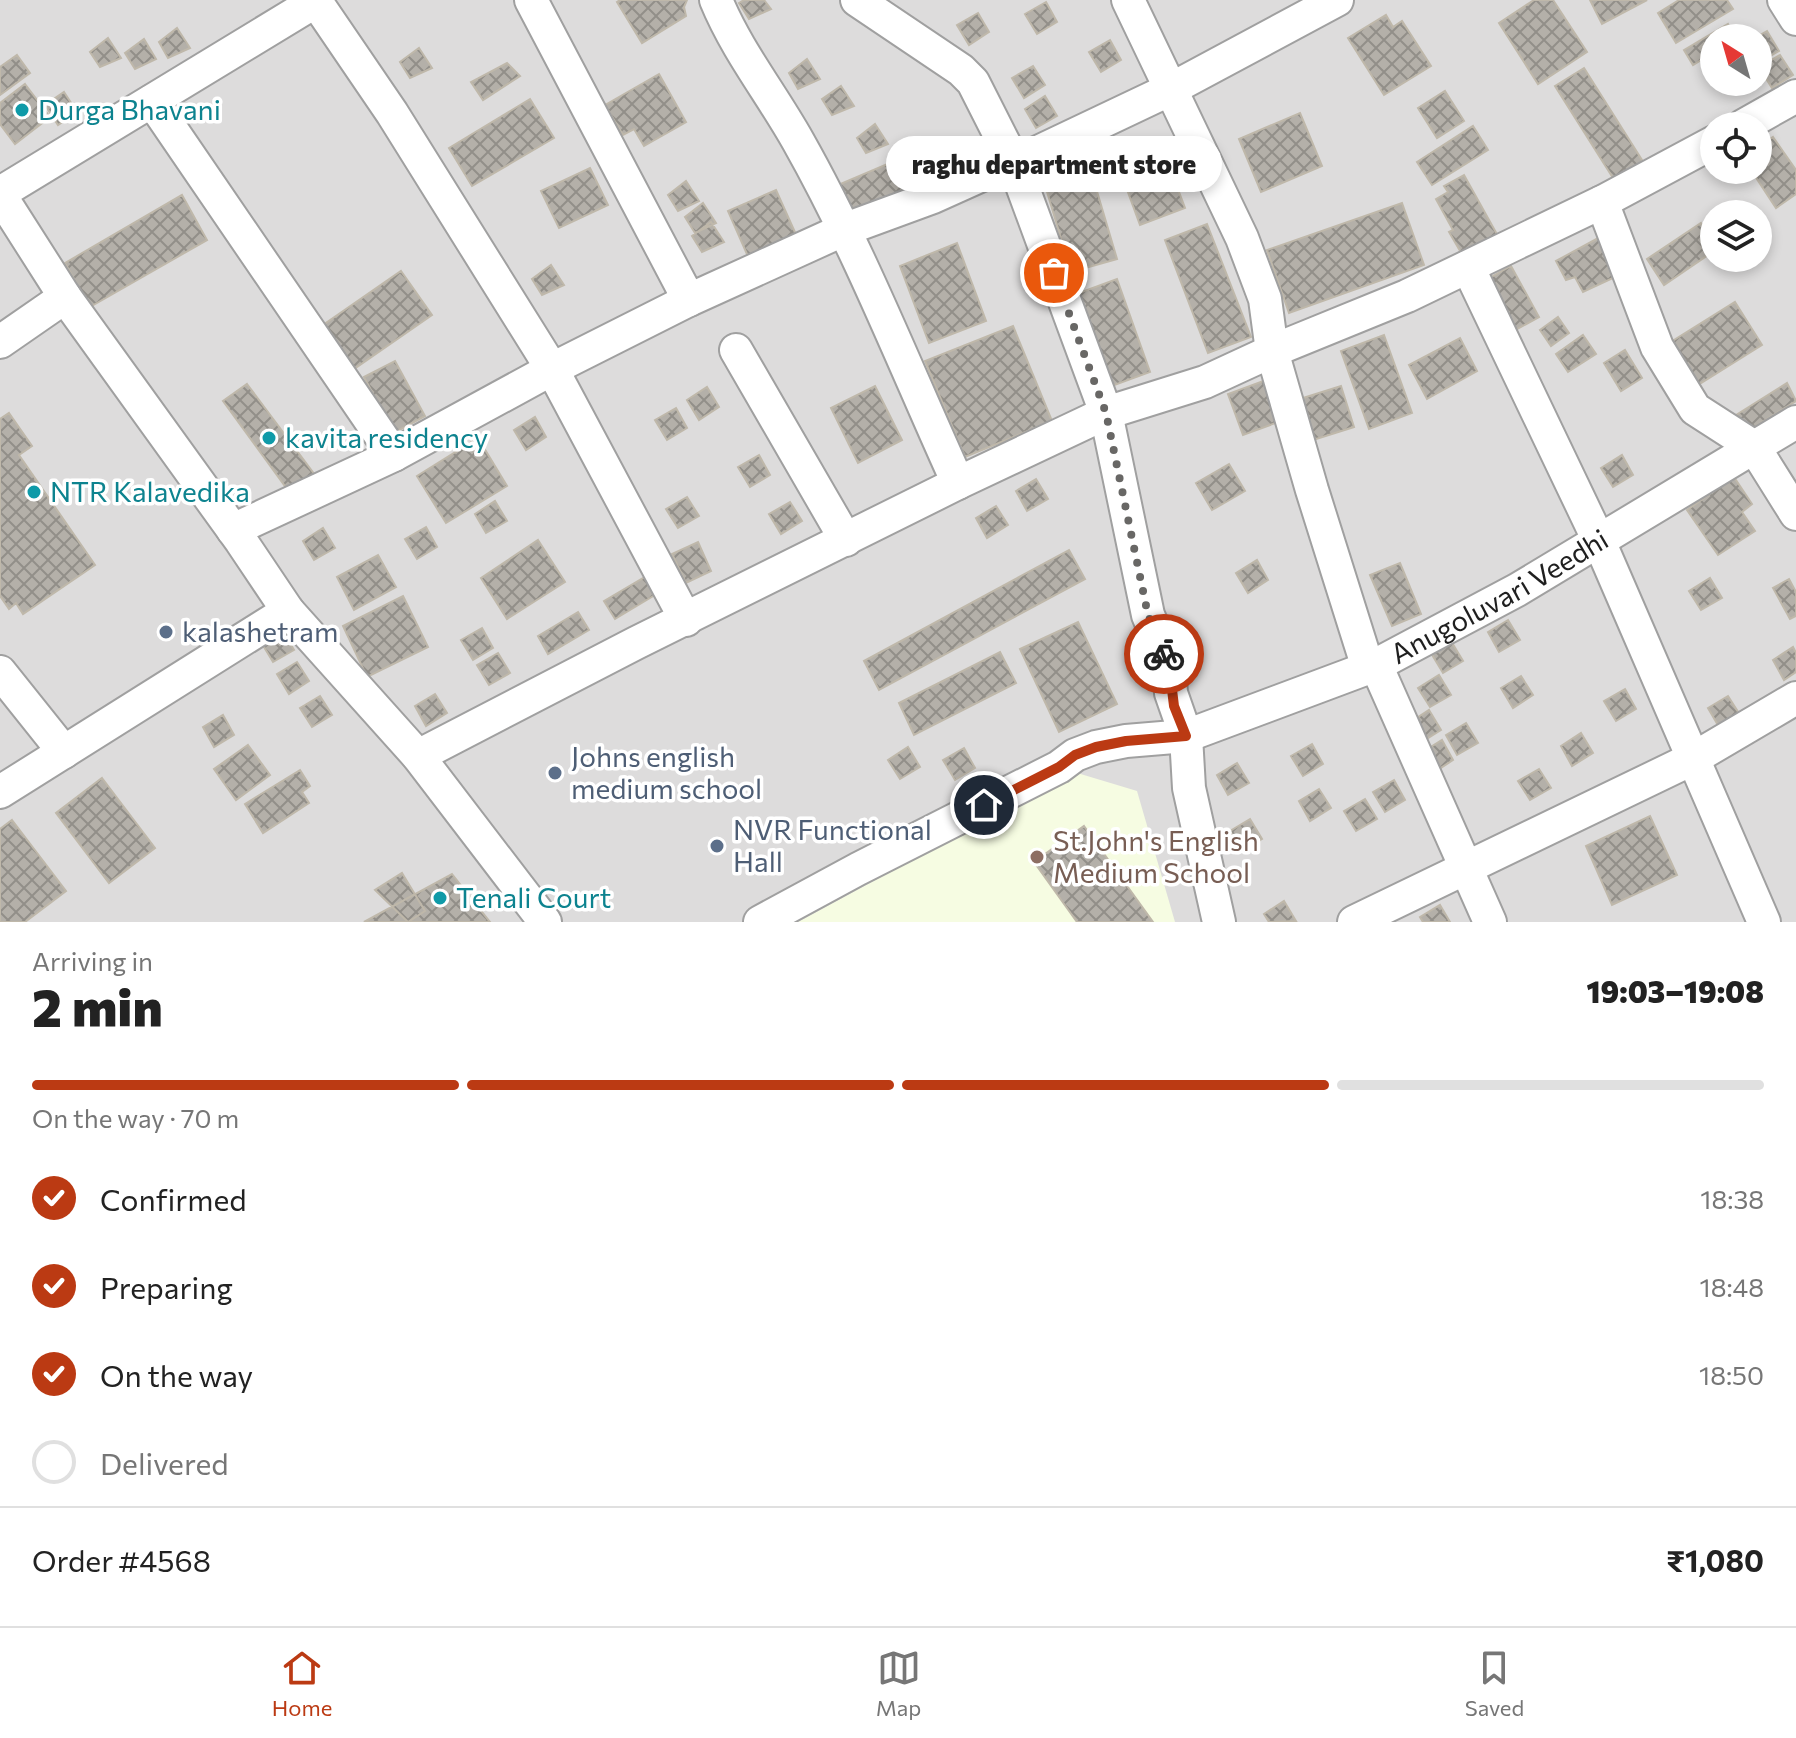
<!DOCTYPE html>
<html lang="en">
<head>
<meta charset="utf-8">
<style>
	:root { --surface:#fff; --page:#f2f2f2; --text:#222; --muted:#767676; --line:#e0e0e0; --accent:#bb3a13 }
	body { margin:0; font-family:Commissioner,sans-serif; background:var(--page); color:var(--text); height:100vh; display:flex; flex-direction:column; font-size:30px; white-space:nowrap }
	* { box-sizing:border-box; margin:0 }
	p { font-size:26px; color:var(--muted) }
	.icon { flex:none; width:44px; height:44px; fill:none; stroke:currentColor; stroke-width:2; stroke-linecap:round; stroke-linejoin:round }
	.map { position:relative; height:922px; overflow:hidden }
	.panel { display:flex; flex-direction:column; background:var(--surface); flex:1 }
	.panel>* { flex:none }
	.needle { width:52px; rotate:323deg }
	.tools { position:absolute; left:1700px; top:24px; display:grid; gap:16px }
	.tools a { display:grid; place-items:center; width:72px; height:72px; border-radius:50%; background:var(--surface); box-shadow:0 4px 12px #0003; font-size:40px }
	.pin { position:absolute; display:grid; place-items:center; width:68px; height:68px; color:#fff; margin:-34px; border:4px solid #fff; border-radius:50%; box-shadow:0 2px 8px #0007 }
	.courier { position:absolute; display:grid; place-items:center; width:80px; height:80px; margin:-40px; border:6px solid #bb3a13; border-radius:50%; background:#fff; color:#222; box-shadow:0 2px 10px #0007 }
	.bubble { position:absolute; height:56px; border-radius:28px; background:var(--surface); box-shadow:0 4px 12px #0003; font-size:26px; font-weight:800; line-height:56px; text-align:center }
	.head em { font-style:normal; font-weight:800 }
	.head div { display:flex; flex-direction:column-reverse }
	.head { display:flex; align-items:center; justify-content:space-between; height:136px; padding:0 32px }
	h1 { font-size:52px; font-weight:800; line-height:60px }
	.bar { display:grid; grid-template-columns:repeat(4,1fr); gap:12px 8px; align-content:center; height:96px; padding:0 32px }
	.bar i { height:10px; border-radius:6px; background:var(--line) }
	.bar .selected { background:var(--accent) }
	.bar p { grid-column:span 4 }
	.line { display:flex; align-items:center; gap:20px; padding:0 32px; border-top:2px solid var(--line) }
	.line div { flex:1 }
	ol { padding:0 32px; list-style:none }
	li { display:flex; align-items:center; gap:24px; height:88px }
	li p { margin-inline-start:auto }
	li .icon { padding:8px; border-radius:50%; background:var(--accent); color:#fff; stroke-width:4 }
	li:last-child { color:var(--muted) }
	li i { width:44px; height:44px; border:4px solid var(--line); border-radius:50% }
	.menu { display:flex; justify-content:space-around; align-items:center; height:112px; border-top:2px solid var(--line); background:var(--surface); font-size:22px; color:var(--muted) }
	.menu a { display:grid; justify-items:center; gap:4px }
	.menu .selected { color:var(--accent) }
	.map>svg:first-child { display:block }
	.residential { fill:#dddcdc; fill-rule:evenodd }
	.education { fill:#f6fce2 }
	.building { fill:url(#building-cross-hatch); stroke:#bfb8aa; stroke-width:2 }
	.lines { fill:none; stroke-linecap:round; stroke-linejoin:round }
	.minor-casing { stroke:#a0a0a0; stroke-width:36 }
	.minor { stroke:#fff; stroke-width:32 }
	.done { stroke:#686765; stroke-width:8; stroke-dasharray:0 14.4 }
	.route { stroke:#bb3a13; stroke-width:10 }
	.culture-dot { fill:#0f9aa8; stroke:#fff; stroke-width:3 }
	.service-dot { fill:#5c6f8a; stroke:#fff; stroke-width:3 }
	.education-dot { fill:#8d6e63; stroke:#fff; stroke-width:3 }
	.labels { text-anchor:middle; stroke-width:7; stroke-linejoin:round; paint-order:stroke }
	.culture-label { font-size:28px; fill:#0d838f; stroke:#fff; text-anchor:start }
	.street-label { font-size:28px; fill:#1f1f1f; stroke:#fff }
	.service-label { font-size:28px; fill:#4e5e75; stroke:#fff; text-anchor:start }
	.education-label { font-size:28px; fill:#785e54; stroke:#fff; text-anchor:start }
</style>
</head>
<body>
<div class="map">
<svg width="1796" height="922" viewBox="0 0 1796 922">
	<defs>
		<pattern id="building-cross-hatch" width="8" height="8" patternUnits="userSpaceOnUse" patternTransform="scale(2)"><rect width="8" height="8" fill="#b4b0a9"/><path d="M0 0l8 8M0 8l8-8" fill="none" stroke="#928f89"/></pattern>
	</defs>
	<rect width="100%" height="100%" fill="#efeee6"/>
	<path class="residential" d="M 0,0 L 1796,0 L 1796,922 L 0,922 ZM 1714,38 L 1758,38 L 1758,82 L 1714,82 ZM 1714,126 L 1758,126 L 1758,170 L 1714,170 ZM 1714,214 L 1758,214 L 1758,258 L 1714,258 Z"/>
	<path class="education" d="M 1074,772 L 1137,791 L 1175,922 L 798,922 Z"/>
	<path class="building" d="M 620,0 L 687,0 L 684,7 L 686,16 L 642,43 L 617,2 Z
		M 744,0 L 764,0 L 771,9 L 749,19 L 739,3 Z
		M 1534,0 L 1553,0 L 1587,52 L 1538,84 L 1499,23 Z
		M 1590,0 L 1647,0 L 1602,24 Z
		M 1679,0 L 1727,0 L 1733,9 L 1676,43 L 1658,13 Z
		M 1046,2 L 1057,22 L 1037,34 L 1025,14 Z
		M 978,13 L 989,32 L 969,45 L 957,25 Z
		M 1386,15 L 1393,27 L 1402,21 L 1431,66 L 1384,95 L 1348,38 Z
		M 1728,24 L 1736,38 L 1714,38 L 1714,52 L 1693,65 L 1684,50 Z
		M 177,28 L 190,48 L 168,58 L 159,42 Z
		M 1767,31 L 1779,51 L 1758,63 L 1758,38 L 1755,38 Z
		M 108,38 L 121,58 L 100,67 L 90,52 Z
		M 144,39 L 156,59 L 135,69 L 125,53 Z
		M 1110,40 L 1121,60 L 1101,72 L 1089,52 Z
		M 419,48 L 432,68 L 410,78 L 400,62 Z
		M 17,55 L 30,73 L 0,95 L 0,67 Z
		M 1780,55 L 1793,75 L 1772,88 L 1759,67 Z
		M 807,59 L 820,79 L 798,89 L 789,73 Z
		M 507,63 L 520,76 L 483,100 L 471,82 Z
		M 1033,66 L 1045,85 L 1024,98 L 1012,78 Z
		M 1584,68 L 1647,168 L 1618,186 L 1555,86 Z
		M 659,74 L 686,122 L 644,146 L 634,129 L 623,135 L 605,105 Z
		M 25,84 L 50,117 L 15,144 L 0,124 L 0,103 Z
		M 841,86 L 854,106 L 832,115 L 822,99 Z
		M 1445,91 L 1464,121 L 1437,138 L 1418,108 Z
		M 64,92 L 77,112 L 58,125 L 45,105 Z
		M 1045,96 L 1057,116 L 1036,128 L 1025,109 Z
		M 530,99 L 554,138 L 472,186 L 449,148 Z
		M 1300,113 L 1322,166 L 1261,192 L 1239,139 Z
		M 875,124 L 888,144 L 866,153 L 857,138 Z
		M 1473,126 L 1488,150 L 1432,185 L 1417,162 Z
		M 1773,137 L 1796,170 L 1796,194 L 1776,208 L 1751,170 L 1758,170 L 1758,160 L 1763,157 L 1758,147 Z
		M 1088,161 L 1117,259 L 1071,272 L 1042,175 Z
		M 892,162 L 905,193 L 851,216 L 838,185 Z
		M 590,168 L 608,205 L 559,228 L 541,191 Z
		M 1170,168 L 1185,208 L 1140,225 L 1125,184 Z
		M 1464,175 L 1498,236 L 1463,256 L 1449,232 L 1453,230 L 1436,199 L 1448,192 L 1444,186 Z
		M 686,181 L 699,201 L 678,211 L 668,195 Z
		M 776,190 L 798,239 L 750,261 L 728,211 Z
		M 182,195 L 207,240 L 90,307 L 65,263 Z
		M 703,203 L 716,223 L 695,233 L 685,217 Z
		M 1402,203 L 1424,265 L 1289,313 L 1267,250 Z
		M 711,222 L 724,242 L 702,252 L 692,236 Z
		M 1701,223 L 1714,243 L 1714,251 L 1664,285 L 1647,259 Z
		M 1207,224 L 1251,337 L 1208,353 L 1165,240 Z
		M 1602,236 L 1611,256 L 1606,260 L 1613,278 L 1583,292 L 1575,277 L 1566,280 L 1556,261 Z
		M 957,243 L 986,321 L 929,343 L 900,266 Z
		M 551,265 L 564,285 L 542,295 L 532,279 Z
		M 1511,266 L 1539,317 L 1512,332 L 1484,281 Z
		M 401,271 L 432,315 L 354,369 L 323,325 Z
		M 1117,279 L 1150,372 L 1109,387 L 1076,294 Z
		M 1735,302 L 1762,345 L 1693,388 L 1666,345 Z
		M 1558,317 L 1569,333 L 1551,346 L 1540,330 Z
		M 1013,326 L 1052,421 L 965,457 L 925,361 Z
		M 1384,335 L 1412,413 L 1369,429 L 1341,351 Z
		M 1583,335 L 1596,354 L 1568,372 L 1556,354 Z
		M 1460,338 L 1477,371 L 1427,399 L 1409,365 Z
		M 1625,350 L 1642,378 L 1621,391 L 1604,363 Z
		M 395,361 L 425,416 L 394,433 L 364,377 Z
		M 1266,380 L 1281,421 L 1243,435 L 1228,394 Z
		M 1787,383 L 1796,401 L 1746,432 L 1736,415 Z
		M 247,384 L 315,475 L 290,493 L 223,401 Z
		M 875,386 L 902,440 L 858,463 L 831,408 Z
		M 1341,386 L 1354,427 L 1313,440 L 1300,399 Z
		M 707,387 L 719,407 L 699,420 L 687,400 Z
		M 676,408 L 687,428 L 667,440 L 655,420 Z
		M 9,413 L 32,446 L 19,455 L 95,565 L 23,614 L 16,603 L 9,609 L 0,596 L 0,419 Z
		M 535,417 L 546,437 L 526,450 L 514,430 Z
		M 478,438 L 507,486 L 446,523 L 417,476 Z
		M 759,455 L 770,475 L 750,487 L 738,467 Z
		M 1622,455 L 1633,475 L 1613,487 L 1601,468 Z
		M 1229,464 L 1245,491 L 1212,510 L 1196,483 Z
		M 1734,477 L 1752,504 L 1742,512 L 1755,531 L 1718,555 L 1687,510 Z
		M 1036,479 L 1048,499 L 1027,511 L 1016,491 Z
		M 687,497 L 699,516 L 678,528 L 666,509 Z
		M 495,501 L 507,521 L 486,533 L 475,514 Z
		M 790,502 L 802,521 L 781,534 L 769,514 Z
		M 996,506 L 1008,525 L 987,538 L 976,518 Z
		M 426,527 L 437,547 L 417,559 L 405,539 Z
		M 323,528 L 335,548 L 314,560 L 303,541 Z
		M 538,540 L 565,582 L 507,619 L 481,578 Z
		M 698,542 L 711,571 L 686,583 L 672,554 Z
		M 1069,550 L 1085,579 L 879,690 L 864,661 Z
		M 378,555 L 396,587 L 354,610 L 337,577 Z
		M 1257,560 L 1268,580 L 1248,593 L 1236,573 Z
		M 1400,563 L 1421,614 L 1392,626 L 1370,575 Z
		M 645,577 L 655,595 L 615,619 L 604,601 Z
		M 1710,578 L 1722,598 L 1701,610 L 1689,591 Z
		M 1789,579 L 1796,592 L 1796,616 L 1790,619 L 1773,588 Z
		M 403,596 L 428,647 L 367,677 L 343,626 Z
		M 578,612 L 589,630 L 548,654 L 538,636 Z
		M 1508,620 L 1520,640 L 1499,652 L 1488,632 Z
		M 1078,622 L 1117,704 L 1059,732 L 1020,649 Z
		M 482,628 L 493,648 L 473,660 L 461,640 Z
		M 282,630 L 294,650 L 273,662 L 261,642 Z
		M 1451,641 L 1463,661 L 1443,673 L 1431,653 Z
		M 1793,647 L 1796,653 L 1796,672 L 1784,680 L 1773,660 Z
		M 1000,652 L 1016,683 L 914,735 L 899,703 Z
		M 498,653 L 510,673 L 489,685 L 477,665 Z
		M 297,662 L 309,681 L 289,694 L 277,674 Z
		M 1439,675 L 1451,695 L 1430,707 L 1418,688 Z
		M 1521,676 L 1533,695 L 1513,708 L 1501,688 Z
		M 1625,689 L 1636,709 L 1616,721 L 1604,701 Z
		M 435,694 L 447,713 L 426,726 L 415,706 Z
		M 320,696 L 332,715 L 312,727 L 300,708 Z
		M 1728,696 L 1740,715 L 1719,727 L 1708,708 Z
		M 1429,710 L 1441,730 L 1420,743 L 1409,723 Z
		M 223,715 L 234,735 L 214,747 L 203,727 Z
		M 1466,723 L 1478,743 L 1457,755 L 1446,735 Z
		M 1581,733 L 1593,753 L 1572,766 L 1561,746 Z
		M 1442,740 L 1453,760 L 1433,773 L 1421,753 Z
		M 1312,744 L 1323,764 L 1303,776 L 1291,756 Z
		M 248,745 L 270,775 L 236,800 L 214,769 Z
		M 908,747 L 920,767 L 900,779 L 888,760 Z
		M 964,748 L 975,768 L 955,780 L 943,760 Z
		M 1237,763 L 1249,783 L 1228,795 L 1217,775 Z
		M 1539,769 L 1551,788 L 1530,800 L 1518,781 Z
		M 300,770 L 310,786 L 302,792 L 309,803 L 263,833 L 245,804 Z
		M 102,778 L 155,848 L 109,883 L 56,813 Z
		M 1394,780 L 1405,800 L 1385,812 L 1373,792 Z
		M 1319,789 L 1331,808 L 1310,821 L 1299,801 Z
		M 1365,799 L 1377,819 L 1356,831 L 1344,811 Z
		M 1650,816 L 1677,875 L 1612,905 L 1586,846 Z
		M 1250,819 L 1262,839 L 1242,851 L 1230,831 Z
		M 12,820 L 66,891 L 25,922 L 0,922 L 0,829 Z
		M 1084,826 L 1153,922 L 1077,922 L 1034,862 Z
		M 402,873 L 425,911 L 408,922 L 375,890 Z
		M 452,874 L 490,922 L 364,922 Z
		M 1284,901 L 1296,921 L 1269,922 L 1264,914 Z
		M 1440,905 L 1450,922 L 1423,922 L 1420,917 Z"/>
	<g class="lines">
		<defs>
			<g id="minor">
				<path d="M 315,0 L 392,113 L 552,369 L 686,620"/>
				<path d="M 531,0 L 689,300"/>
				<path d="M 716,0 C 737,51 771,93 798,141 C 859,249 907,371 958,483"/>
				<path d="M 857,0 L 961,70 L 973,82 L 1013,161 L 1106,413 L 1148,615 L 1169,665 L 1171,693 L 1186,736 L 1189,788 L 1219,922"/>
				<path d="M 1128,0 L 1242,238 L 1265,299 L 1272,351 L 1312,490 L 1368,668"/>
				<path d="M 1784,0 L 1796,19"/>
				<path d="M 152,101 L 394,455"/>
				<path d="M 1743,126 L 1796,96"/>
				<path d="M 0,193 L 316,1"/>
				<path d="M 0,195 L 65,297 L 241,541 L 288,611 L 418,756 L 545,922"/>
				<path d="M 1602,202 L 1657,347 L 1695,409 L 1754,447 L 1796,514"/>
				<path d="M 1468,267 L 1599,541 L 1764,922"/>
				<path d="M 0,342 L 65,297"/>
				<path d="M 736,350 L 846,540"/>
				<path d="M 233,530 L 394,455 L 552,369 L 689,300 L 843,230 L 933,197 L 1013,161 L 1034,154 L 1171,89 L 1337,0"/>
				<path d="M 1376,665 L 1490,922"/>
				<path d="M 0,672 L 64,752"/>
				<path d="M 418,756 L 636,643 L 958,483 L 1106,413 L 1205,382 L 1272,351 L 1407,296 L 1602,202 L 1714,142"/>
				<path d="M 0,792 L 288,611"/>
				<path id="s1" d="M 760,922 L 858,869 L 1059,767 L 1075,755 L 1096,747 L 1126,741 L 1186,736 L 1376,665 L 1517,590 L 1796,422"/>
				<path d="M 1354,922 L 1694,758 L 1796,698"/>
			</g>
		</defs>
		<use href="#minor" class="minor-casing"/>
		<use href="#minor" class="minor"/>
	</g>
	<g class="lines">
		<path class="done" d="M 1054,273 L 1106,413 L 1148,615 L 1164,654"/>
		<path class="route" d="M 984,805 L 1059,767 L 1075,755 L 1096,747 L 1126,741 L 1186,736 L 1174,706 L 1169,665 L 1164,654"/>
	</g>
	<g class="culture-dot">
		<circle cx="22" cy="110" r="8"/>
		<circle cx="269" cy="438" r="8"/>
		<circle cx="34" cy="492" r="8"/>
		<circle cx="440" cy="898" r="8"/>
	</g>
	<g class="service-dot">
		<circle cx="166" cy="632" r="8"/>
		<circle cx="555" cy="773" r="8"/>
		<circle cx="717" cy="846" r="8"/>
	</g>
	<circle class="education-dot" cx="1037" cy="857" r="8"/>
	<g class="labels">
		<g class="culture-label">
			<text x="38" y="120">Durga Bhavani</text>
			<text x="285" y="448">kavita residency</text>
			<text x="50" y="502">NTR Kalavedika</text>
			<text x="456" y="908">Tenali Court</text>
		</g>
		<g class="street-label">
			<text dy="10" stroke="none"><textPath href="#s1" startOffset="814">Anugoluvari Veedhi</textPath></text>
		</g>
		<g class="service-label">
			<text x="182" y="642">kalashetram</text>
			<text x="571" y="767">Johns english<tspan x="571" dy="32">medium school</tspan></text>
			<text x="733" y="840">NVR Functional<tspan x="733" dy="32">Hall</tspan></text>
		</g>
		<g class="education-label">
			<text x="1053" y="851">St.John's English<tspan x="1053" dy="32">Medium School</tspan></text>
		</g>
	</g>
</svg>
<div class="tools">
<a><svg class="needle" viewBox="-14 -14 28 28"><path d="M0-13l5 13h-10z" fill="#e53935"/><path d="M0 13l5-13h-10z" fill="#767676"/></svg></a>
<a><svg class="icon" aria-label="locate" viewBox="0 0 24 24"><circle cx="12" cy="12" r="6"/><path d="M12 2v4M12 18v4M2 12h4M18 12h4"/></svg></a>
<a><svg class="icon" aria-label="layers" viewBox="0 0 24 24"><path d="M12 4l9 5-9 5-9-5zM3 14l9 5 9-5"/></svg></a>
</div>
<div class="pin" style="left:1054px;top:273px;background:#ea580c"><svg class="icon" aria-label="bag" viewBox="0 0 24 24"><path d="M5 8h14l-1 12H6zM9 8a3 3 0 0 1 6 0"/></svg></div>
<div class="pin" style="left:984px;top:805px;background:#1f2937"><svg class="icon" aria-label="home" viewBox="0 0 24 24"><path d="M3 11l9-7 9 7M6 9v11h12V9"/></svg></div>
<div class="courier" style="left:1164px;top:654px"><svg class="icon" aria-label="bike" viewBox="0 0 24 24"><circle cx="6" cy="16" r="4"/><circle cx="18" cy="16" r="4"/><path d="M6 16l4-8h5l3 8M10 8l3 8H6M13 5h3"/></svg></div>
<div class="bubble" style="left:886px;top:136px;width:336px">raghu department store</div>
</div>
<section class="panel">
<div class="head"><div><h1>2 min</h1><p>Arriving in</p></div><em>19:03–19:08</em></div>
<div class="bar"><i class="selected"></i><i class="selected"></i><i class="selected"></i><i></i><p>On the way · 70 m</p></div>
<ol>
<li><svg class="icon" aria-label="check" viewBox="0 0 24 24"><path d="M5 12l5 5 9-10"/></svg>Confirmed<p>18:38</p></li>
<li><svg class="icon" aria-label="check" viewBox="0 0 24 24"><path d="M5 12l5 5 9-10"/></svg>Preparing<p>18:48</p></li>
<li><svg class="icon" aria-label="check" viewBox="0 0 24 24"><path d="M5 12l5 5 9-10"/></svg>On the way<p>18:50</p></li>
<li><i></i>Delivered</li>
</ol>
<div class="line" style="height:104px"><div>Order #4568</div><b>₹1,080</b></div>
</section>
<nav class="menu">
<a class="selected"><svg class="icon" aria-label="home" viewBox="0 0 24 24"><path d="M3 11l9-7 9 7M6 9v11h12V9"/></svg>Home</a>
<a><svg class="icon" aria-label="map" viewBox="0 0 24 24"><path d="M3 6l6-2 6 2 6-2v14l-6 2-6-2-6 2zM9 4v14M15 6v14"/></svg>Map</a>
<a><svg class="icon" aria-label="saved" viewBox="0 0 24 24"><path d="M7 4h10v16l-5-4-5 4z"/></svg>Saved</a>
</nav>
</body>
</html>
